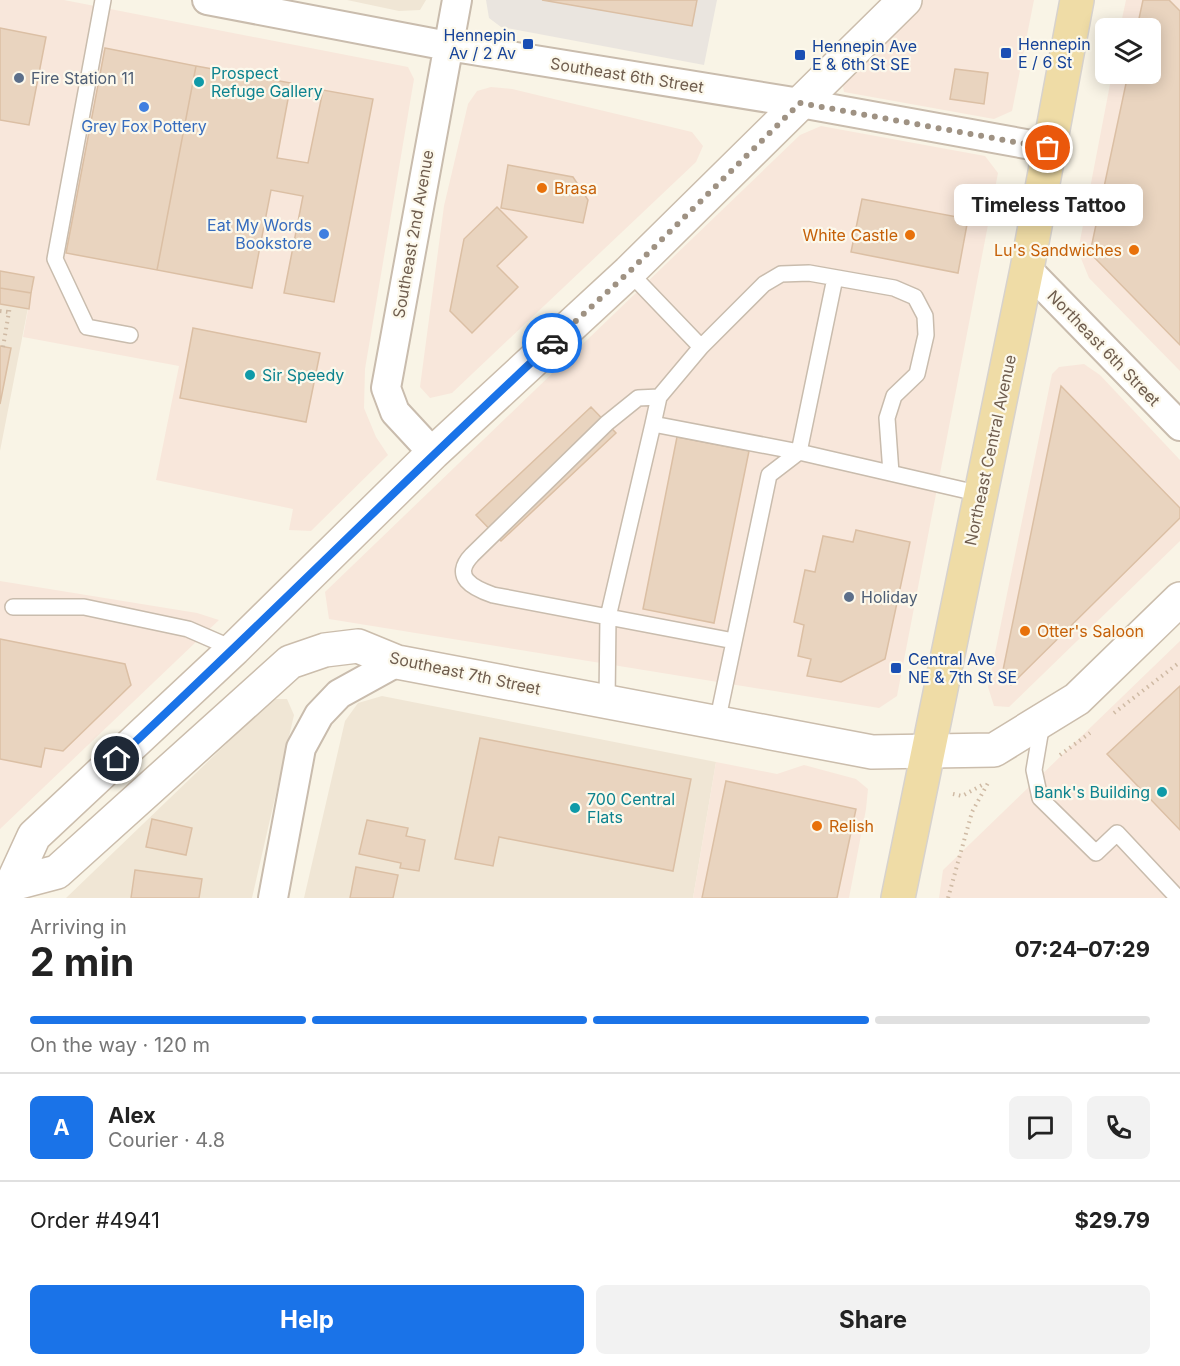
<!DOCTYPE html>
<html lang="en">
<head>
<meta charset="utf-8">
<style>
	:root { --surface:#fff; --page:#f2f2f2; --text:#222; --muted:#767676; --line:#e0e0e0; --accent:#1a73e8 }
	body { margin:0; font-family:Inter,sans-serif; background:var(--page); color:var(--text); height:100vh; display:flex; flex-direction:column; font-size:22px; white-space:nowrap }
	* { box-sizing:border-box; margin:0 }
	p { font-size:20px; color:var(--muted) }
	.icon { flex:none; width:33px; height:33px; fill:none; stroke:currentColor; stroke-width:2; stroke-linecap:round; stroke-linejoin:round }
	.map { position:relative; height:898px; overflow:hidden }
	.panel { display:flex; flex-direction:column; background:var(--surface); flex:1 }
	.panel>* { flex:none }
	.fabs { position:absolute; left:1095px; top:18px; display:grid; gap:12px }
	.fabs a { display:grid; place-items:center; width:66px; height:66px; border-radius:9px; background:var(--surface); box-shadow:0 3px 15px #0003; font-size:30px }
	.pin { position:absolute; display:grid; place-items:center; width:51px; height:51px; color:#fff; margin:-26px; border:3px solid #fff; border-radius:50%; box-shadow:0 2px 6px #0007 }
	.courier { position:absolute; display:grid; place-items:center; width:60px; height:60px; margin:-30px; border:4px solid #1a73e8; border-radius:50%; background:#fff; color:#222; box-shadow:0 2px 8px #0007 }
	.bubble { position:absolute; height:42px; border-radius:9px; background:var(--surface); box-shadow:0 3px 15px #0003; font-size:20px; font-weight:700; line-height:42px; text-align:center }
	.overview em { font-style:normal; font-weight:700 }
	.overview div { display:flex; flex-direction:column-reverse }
	.overview { display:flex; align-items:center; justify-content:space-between; height:102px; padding:0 30px }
	h1 { font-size:39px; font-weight:700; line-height:45px }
	.bar { display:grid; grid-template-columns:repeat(4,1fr); gap:9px 6px; align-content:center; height:72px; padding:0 30px }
	.bar i { height:8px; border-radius:4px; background:var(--line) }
	.bar .active { background:var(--accent) }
	.bar p { grid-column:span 4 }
	.line { display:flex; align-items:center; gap:15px; padding:0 30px; border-top:2px solid var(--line) }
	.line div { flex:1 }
	.round { display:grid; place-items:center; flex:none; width:63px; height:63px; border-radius:9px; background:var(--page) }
	.action { display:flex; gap:12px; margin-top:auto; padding:12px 30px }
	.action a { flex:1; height:69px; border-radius:9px; background:var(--accent); color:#fff; font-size:24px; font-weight:700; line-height:69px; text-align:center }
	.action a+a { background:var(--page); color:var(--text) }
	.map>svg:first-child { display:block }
	.residential { fill:#f0e6d5 }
	.commercial { fill:#f8e7db }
	.industrial { fill:#eae5df }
	.building { fill:#e9d4bf; stroke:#dbbfa4; stroke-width:1.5 }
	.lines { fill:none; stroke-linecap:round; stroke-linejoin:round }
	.service-casing { stroke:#c9bcad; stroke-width:18 }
	.minor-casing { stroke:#c9bcad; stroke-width:32 }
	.secondary-casing { stroke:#cbbdac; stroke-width:36 }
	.primary-casing { stroke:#d7d2cd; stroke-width:36 }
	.path { stroke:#cfbaa4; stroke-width:4; stroke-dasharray:1.5 4.5; stroke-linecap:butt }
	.service { stroke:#fff; stroke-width:15 }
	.minor { stroke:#fff; stroke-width:28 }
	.secondary { stroke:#fff; stroke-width:33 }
	.primary { stroke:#efdca6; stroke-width:33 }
	.done { stroke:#9f9283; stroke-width:6; stroke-dasharray:0 10.8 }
	.route { stroke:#1a73e8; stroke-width:8 }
	.transit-dot { fill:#1a4fb4; stroke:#fcf8eb; stroke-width:2 }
	.service-dot { fill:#5c6f8a; stroke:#fcf8eb; stroke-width:2 }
	.culture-dot { fill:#0f9aa8; stroke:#fcf8eb; stroke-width:2 }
	.shop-dot { fill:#3f7fe0; stroke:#fcf8eb; stroke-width:2 }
	.food-dot { fill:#e8710a; stroke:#fcf8eb; stroke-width:2 }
	.labels { text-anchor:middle; stroke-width:4.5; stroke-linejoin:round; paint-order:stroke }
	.transit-label { font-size:16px; fill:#164399; stroke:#fcf8eb; text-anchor:start }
	.culture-label { font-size:16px; fill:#0d838f; stroke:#fcf8eb; text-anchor:start }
	.street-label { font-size:16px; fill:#6f5d4e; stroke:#fcf8eb }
	.service-label { font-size:16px; fill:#4e5e75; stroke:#fcf8eb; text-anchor:start }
	.shop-label { font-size:16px; fill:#366cbe; stroke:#fcf8eb }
	.food-label { font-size:16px; fill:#c56008; stroke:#fcf8eb; text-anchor:start }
</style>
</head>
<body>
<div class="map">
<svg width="1180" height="898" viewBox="0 0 1180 898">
	<rect width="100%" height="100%" fill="#f9f4e6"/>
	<path class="residential" d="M 347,0 L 426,0 L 420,10 L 399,11 Z
		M 0,271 L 34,277 L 0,451 Z
		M 382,696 L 716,762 L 693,898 L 304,898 L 345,721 L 358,703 Z
		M 273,699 L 287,699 L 294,715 L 252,898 L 66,898 Z"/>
	<path class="commercial" d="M 0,0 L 64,0 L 408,67 L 414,79 L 365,369 L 364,408 L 376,437 L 388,455 L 311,531 L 289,530 L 293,509 L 156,480 L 179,366 L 23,337 L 34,277 L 0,271 Z
		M 923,0 L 1034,0 L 1012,111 L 994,119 L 844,92 L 841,76 Z
		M 1126,0 L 1180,0 L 1180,371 L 1089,278 L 1078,251 L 1112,74 L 1150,74 L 1150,28 L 1120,28 Z
		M 491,87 L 512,89 L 692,132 L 703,146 L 696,162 L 452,393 L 430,398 L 420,387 L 444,206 L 468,104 L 477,91 Z
		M 821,126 L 985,156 L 998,173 L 897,696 L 879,708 L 329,619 L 325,592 L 800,135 Z
		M 1084,364 L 1100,375 L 1180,460 L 1180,541 L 1009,707 L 994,706 L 988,687 L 1052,374 L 1059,367 Z
		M 0,581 L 197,613 L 219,620 L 0,829 Z
		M 1180,641 L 1180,898 L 939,898 L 943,870 Z
		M 716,762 L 777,774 L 804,765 L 856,779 L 868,789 L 866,809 L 849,898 L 693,898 Z"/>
	<path class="industrial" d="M 486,0 L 717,0 L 704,65 L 501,27 L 489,18 Z"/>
	<path class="building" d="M 542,0 L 697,0 L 692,26 Z
		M 1143,0 L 1169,0 L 1180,11 L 1180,345 L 1090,253 L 1128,74 L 1150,74 L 1150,28 L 1137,28 Z
		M 0,28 L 46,37 L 29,125 L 0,120 Z
		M 105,48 L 196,66 L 157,270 L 66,253 Z
		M 196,66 L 291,83 L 277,158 L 308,163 L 323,90 L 373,99 L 334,302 L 284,293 L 303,196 L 271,190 L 252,288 L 157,270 Z
		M 955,69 L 988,73 L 984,104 L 950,99 Z
		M 508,165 L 573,177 L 588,200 L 583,223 L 501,208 Z
		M 862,199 L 968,219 L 958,273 L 851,252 Z
		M 497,207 L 527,237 L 497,266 L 518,287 L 472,333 L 450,311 L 464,239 Z
		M 0,271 L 34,277 L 31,293 L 0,288 Z
		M 0,288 L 31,293 L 29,309 L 0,304 Z
		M 193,328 L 320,353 L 306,422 L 180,398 Z
		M 0,346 L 11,348 L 0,404 Z
		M 1061,386 L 1180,508 L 1180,518 L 1011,685 L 1002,675 Z
		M 591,407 L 616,433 L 501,541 L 476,515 Z
		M 677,437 L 749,451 L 714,623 L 643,609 Z
		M 856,530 L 910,542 L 885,659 L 841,682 L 807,676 L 811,659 L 798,656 L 804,625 L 794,622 L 805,570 L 815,572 L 823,536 L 853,542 Z
		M 0,639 L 125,664 L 131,685 L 63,751 L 45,748 L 41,767 L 0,759 Z
		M 1180,686 L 1180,830 L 1107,754 Z
		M 480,738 L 691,779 L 673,871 L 499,837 L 493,866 L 455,859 Z
		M 726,781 L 856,809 L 837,898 L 702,898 Z
		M 152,819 L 192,828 L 186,855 L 146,847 Z
		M 367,820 L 408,828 L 406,836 L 425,840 L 419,871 L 400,868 L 401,863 L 359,854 Z
		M 356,867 L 398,875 L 393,898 L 350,898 Z
		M 135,870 L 202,879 L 199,898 L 131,898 Z"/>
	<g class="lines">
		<defs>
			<path id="service" d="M 103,0 L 55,259 L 87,327 L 130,335
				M 629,272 L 701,347
				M 835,278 L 799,452 L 981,494
				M 659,397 L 638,398 L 607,423 L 472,555 C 451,577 473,588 493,595 L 734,641
				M 653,424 L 659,397 L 701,347 L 764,284 L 781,274 L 809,273 L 894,288 L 915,297 L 925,316 L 926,335 L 917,374 L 894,396 L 887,418 L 891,473
				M 13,607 L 84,607 L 188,629 L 234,649
				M 607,702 L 608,617 L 653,424 L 799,452
				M 717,723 L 769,475 L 799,452
				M 1042,723 L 1034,770 L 1040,798 L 1096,853 L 1117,833 L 1178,898"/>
			<path id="minor" d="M 207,0 L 448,46 L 800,103 L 1048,148
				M 1027,269 L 1180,426
				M 433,453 L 395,412 L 386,388 L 457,0
				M 273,898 L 301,748 L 319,715 L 339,694 L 397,662"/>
			<path id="secondary" d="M 12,884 L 57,872 L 290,662 L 325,650 L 358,646 L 397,662 L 872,752 L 994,750 L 1077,699 L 1180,599
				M 1,895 L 12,884 L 34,836 L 234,649 L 433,453 L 629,272 L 905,0"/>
			<path id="primary" d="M 898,898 L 1027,269 L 1077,0"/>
		</defs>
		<use href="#service" class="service-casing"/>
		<use href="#minor" class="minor-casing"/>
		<use href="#secondary" class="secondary-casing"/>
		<use href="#primary" class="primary-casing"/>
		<path class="path" d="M 0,311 L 9,312
			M 3,347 L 10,306
			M 1114,713 L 1180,662
			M 1060,755 L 1090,733
			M 953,794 L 962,796 L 984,784
			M 948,898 L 972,812 L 988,783"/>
		<use href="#service" class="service"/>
		<use href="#minor" class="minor"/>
		<use href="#secondary" class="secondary"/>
		<use href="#primary" class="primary"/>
	</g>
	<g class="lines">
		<path class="done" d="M 552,343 L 629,272 L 800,103 L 1048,148"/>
		<path class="route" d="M 117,759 C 264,622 405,479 552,343"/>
	</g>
	<g class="transit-dot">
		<rect x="522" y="38" width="12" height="12" rx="3"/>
		<rect x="1000" y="47" width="12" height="12" rx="3"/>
		<rect x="794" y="49" width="12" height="12" rx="3"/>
		<rect x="890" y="662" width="12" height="12" rx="3"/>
	</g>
	<g class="service-dot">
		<circle cx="19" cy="78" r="6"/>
		<circle cx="849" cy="597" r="6"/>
	</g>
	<g class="culture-dot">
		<circle cx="199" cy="82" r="6"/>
		<circle cx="250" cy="375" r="6"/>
		<circle cx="1162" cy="792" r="6"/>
		<circle cx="575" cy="808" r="6"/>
	</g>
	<g class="shop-dot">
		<circle cx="144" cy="107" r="6"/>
		<circle cx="324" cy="234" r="6"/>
	</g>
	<g class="food-dot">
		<circle cx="542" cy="188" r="6"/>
		<circle cx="910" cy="235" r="6"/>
		<circle cx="1134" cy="250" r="6"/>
		<circle cx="1025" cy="631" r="6"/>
		<circle cx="817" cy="826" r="6"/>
	</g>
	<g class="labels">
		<g class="transit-label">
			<text x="516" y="41" text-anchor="end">Hennepin<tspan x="516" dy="18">Av / 2 Av</tspan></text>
			<text x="1018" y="50">Hennepin<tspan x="1018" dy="18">E / 6 St</tspan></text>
			<text x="812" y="52">Hennepin Ave<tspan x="812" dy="18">E &amp; 6th St SE</tspan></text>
			<text x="908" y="665">Central Ave<tspan x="908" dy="18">NE &amp; 7th St SE</tspan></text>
		</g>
		<g class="culture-label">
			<text x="211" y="79">Prospect<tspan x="211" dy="18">Refuge Gallery</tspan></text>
			<text x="262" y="381">Sir Speedy</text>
			<text x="1150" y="798" text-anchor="end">Bank's Building</text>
			<text x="587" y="805">700 Central<tspan x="587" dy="18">Flats</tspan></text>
		</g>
		<g class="street-label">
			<text transform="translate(627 75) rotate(9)" y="6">Southeast 6th Street</text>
			<text transform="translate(413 234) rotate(-80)" y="6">Southeast 2nd Avenue</text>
			<text transform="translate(1104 348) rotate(46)" y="6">Northeast 6th Street</text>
			<text transform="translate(990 450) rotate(-78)" y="6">Northeast Central Avenue</text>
			<text transform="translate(465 673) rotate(12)" y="6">Southeast 7th Street</text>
		</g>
		<g class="service-label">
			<text x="31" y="84">Fire Station 11</text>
			<text x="861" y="603">Holiday</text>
		</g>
		<g class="shop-label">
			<text x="144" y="132">Grey Fox Pottery</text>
			<text x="312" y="231" text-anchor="end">Eat My Words<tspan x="312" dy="18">Bookstore</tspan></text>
		</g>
		<g class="food-label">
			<text x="554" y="194">Brasa</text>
			<text x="898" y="241" text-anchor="end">White Castle</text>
			<text x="1122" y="256" text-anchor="end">Lu's Sandwiches</text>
			<text x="1037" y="637">Otter's Saloon</text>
			<text x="829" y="832">Relish</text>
		</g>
	</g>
</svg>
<div class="fabs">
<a><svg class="icon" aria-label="layers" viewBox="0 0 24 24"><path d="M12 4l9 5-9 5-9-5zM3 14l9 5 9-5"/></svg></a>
</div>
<div class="pin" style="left:1048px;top:148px;background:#ea580c"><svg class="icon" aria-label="bag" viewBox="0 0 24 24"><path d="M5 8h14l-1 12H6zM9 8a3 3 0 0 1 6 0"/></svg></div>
<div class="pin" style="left:117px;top:759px;background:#1f2937"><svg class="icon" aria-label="home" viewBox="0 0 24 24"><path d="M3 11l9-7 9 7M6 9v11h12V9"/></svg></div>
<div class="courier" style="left:552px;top:343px"><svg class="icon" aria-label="car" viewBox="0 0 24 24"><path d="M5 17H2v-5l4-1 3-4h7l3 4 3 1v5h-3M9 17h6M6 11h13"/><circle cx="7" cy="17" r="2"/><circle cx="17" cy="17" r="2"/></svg></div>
<div class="bubble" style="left:954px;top:184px;width:189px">Timeless Tattoo</div>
</div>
<section class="panel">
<div class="overview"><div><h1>2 min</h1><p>Arriving in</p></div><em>07:24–07:29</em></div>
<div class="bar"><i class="active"></i><i class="active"></i><i class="active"></i><i></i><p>On the way · 120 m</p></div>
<div class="line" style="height:108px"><b class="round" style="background:var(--accent);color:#fff">A</b><div><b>Alex</b><p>Courier · 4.8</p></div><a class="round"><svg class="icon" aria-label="chat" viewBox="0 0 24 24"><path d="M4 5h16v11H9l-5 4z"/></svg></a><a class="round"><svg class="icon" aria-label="phone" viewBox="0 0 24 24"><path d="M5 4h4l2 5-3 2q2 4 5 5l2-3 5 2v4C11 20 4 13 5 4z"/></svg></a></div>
<div class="line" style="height:78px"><div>Order #4941</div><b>$29.79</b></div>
<div class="action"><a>Help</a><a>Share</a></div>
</section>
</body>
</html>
